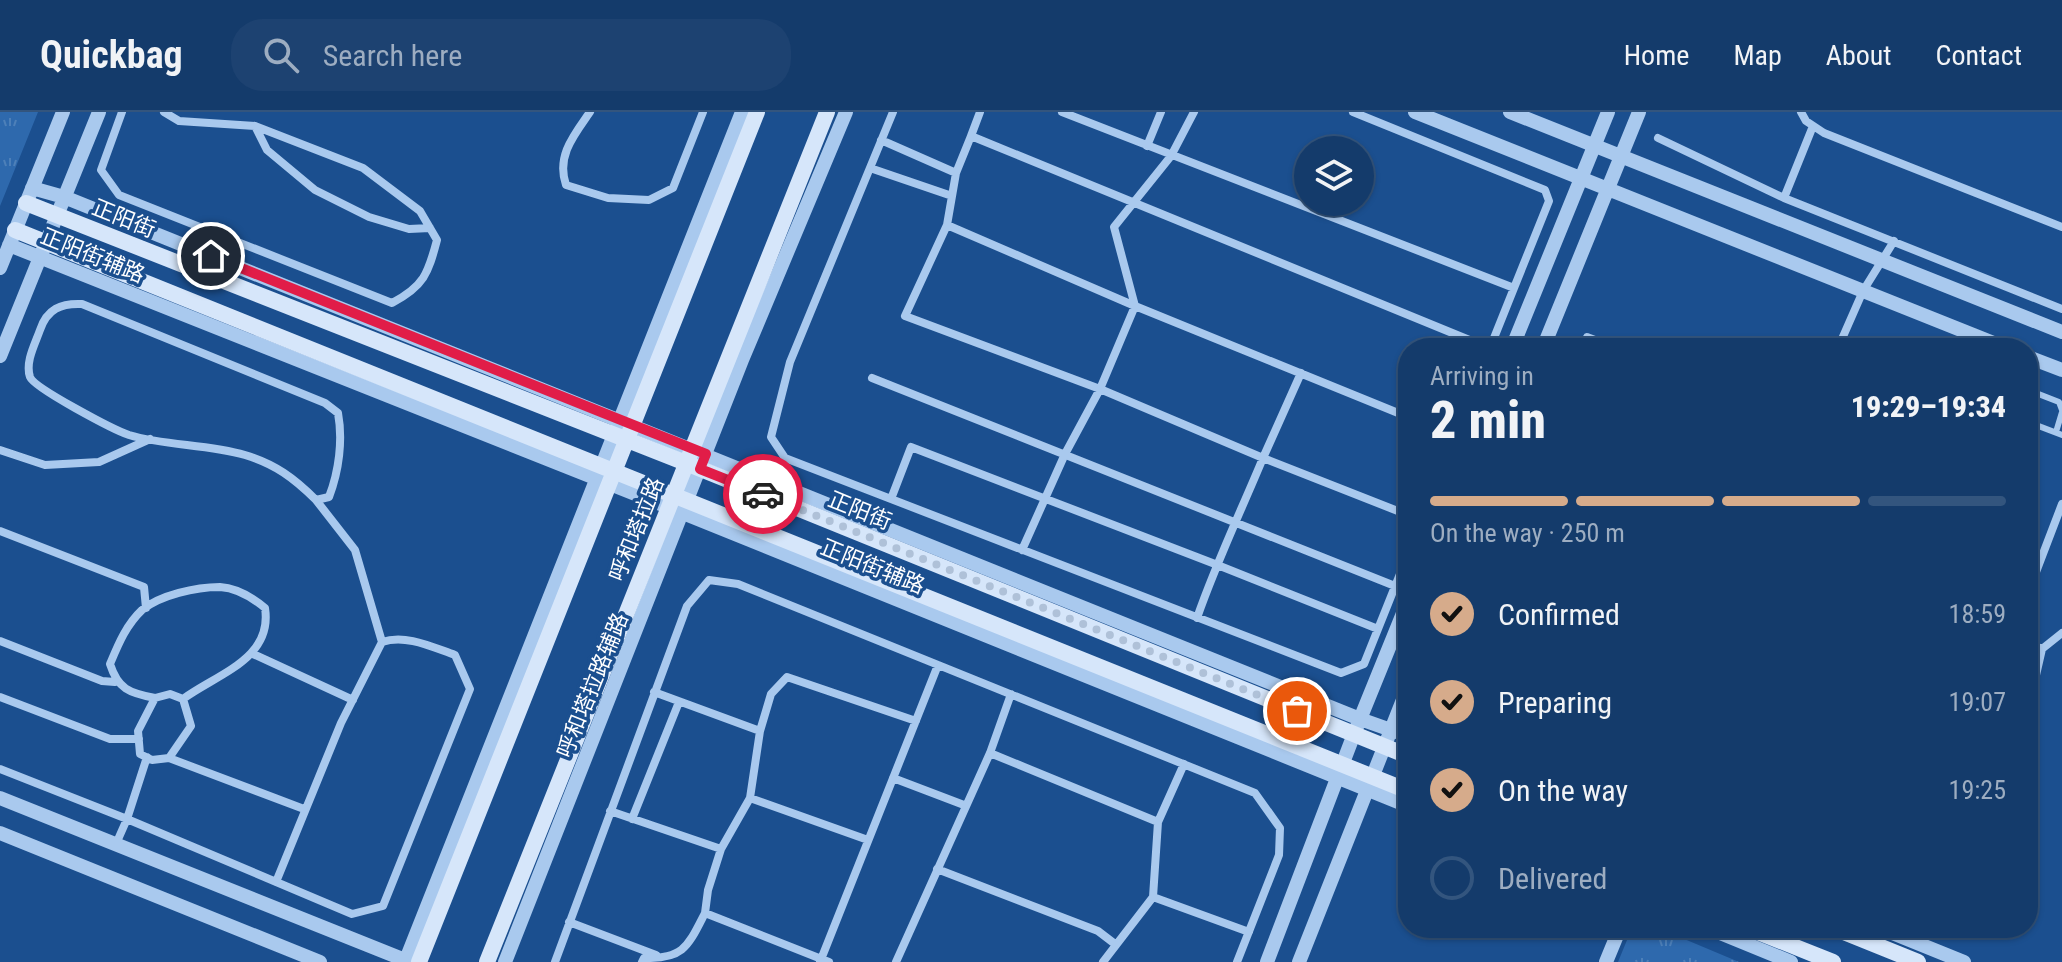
<!DOCTYPE html>
<html lang="en">
<head>
<meta charset="utf-8">
<style>
	:root { --surface:#143b6b; --page:#1d4271; --text:#f1f3f6; --muted:#9dadc1; --line:#33557e; --accent:#d6ab8b }
	body { margin:0; font-family:"Roboto Condensed","Noto Sans SC",sans-serif; background:var(--page); color:var(--text); height:100vh; display:flex; flex-direction:column; font-size:30px; white-space:nowrap }
	* { box-sizing:border-box; margin:0 }
	p { font-size:26px; color:var(--muted) }
	.icon { flex:none; width:44px; height:44px; fill:none; stroke:currentColor; stroke-width:2; stroke-linecap:round; stroke-linejoin:round }
	.map { position:relative; flex:1; overflow:hidden }
	.sheet { position:absolute; left:1398px; top:226px; width:640px; height:600px; display:flex; flex-direction:column; background:var(--surface); border-radius:32px; box-shadow:0 2px 6px #0004,0 0 0 2px var(--line) }
	.sheet>* { flex:none }
	.buttons { position:absolute; left:1294px; top:24px; display:grid; gap:16px }
	.buttons a { display:grid; place-items:center; width:80px; height:80px; border-radius:50%; background:var(--surface); box-shadow:0 2px 6px #0004,0 0 0 2px var(--line); font-size:40px }
	.pin { position:absolute; display:grid; place-items:center; width:68px; height:68px; color:#fff; margin:-34px; border:4px solid #fff; border-radius:50%; box-shadow:0 2px 8px #0007 }
	.courier { position:absolute; display:grid; place-items:center; width:80px; height:80px; margin:-40px; border:6px solid #e11d48; border-radius:50%; background:#fff; color:#222; box-shadow:0 2px 10px #0007 }
	.head em { font-style:normal; font-weight:800 }
	.head div { display:flex; flex-direction:column-reverse }
	.head { display:flex; align-items:center; justify-content:space-between; height:136px; padding:0 32px }
	h1 { font-size:52px; font-weight:800; line-height:60px }
	.bar { display:grid; grid-template-columns:repeat(4,1fr); gap:12px 8px; align-content:center; height:96px; padding:0 32px }
	.bar i { height:10px; border-radius:6px; background:var(--line) }
	.bar .active { background:var(--accent) }
	.bar p { grid-column:span 4 }
	ol { padding:0 32px; list-style:none }
	li { display:flex; align-items:center; gap:24px; height:88px }
	li p { margin-inline-start:auto }
	li .icon { padding:8px; border-radius:50%; background:var(--accent); color:#111; stroke-width:4 }
	li:last-child { color:var(--muted) }
	li i { width:44px; height:44px; border:4px solid var(--line); border-radius:50% }
	header { display:flex; align-items:center; gap:48px; box-sizing:border-box; height:112px; padding:0 40px; background:var(--surface); border-bottom:2px solid var(--line) }
	header strong { font-size:38px }
	nav { display:flex; gap:44px; margin-inline-start:auto; font-size:28px }
	.search { width:560px; height:72px; background:var(--page); display:flex; align-items:center; gap:20px; box-sizing:border-box; padding:0 28px; border-radius:32px; color:var(--muted); font-size:30px }
	.map>svg:first-child { display:block }
	.park { fill:url(#park-tufts) }
	.lines { fill:none; stroke-linecap:round; stroke-linejoin:round }
	.service { stroke:#a9c9ee; stroke-width:6 }
	.minor { stroke:#a9c9ee; stroke-width:8 }
	.tertiary { stroke:#a9c9ee; stroke-width:14 }
	.secondary { stroke:#d6e6fa; stroke-width:16 }
	.done { stroke:#afc1d8; stroke-width:8; stroke-dasharray:0 14.4 }
	.route { stroke:#e11d48; stroke-width:10 }
	.labels { text-anchor:middle; stroke-width:7; stroke-linejoin:round; paint-order:stroke }
	.street-label { font-size:22px; fill:#fff; stroke:#1b4f8f }
</style>
</head>
<body>
<header>
<strong>Quickbag</strong>
<div class="search"><svg class="icon" aria-label="search" viewBox="0 0 24 24"><circle cx="10" cy="10" r="6"/><path d="M15 15l6 6"/></svg>Search here</div>
<nav><a>Home</a><a>Map</a><a>About</a><a>Contact</a></nav>
</header>
<div class="map">
<svg width="2062" height="850" viewBox="0 0 2062 850">
	<defs>
		<pattern id="park-tufts" width="24" height="20" patternUnits="userSpaceOnUse" patternTransform="scale(2)"><rect width="24" height="20" fill="#2e69ad"/><path d="M3 7l-1-3M5 7V3M7 7l1-3M15 17l-1-3M17 17v-4M19 17l1-3" fill="none" stroke="#4d80b9"/></pattern>
	</defs>
	<rect width="100%" height="100%" fill="#1b4f8f"/>
	<path class="park" d="M 0,0 L 38,0 L 0,94 Z
		M 1632,816 L 1658,816 L 1739,850 L 1618,850 Z"/>
	<g class="lines">
		<path class="service" d="M 1882,236 L 1886,227 L 1900,228 L 1921,236
			M 2028,278 L 2059,290 L 2062,298
			M 2028,310 L 2062,323
			M 2056,320 L 2062,300"/>
		<path class="minor" d="M 122,0 L 101,58 L 119,83 L 392,191 C 424,174 428,162 437,128 L 420,99 L 363,56 L 255,14 L 267,38 L 315,78 L 369,105 L 409,117 L 430,116
			M 164,0 L 179,9 L 255,14
			M 590,0 C 574,23 556,44 566,73 L 608,86 L 649,88 L 673,76 L 703,0
			M 893,0 L 790,250 L 771,325 L 785,346 L 1341,561 L 1364,552 L 1408,442
			M 980,0 L 971,24 L 1489,236
			M 1062,0 L 1514,176 L 1549,89 L 1545,78 L 1353,0
			M 1801,0 L 1806,9 L 1824,21 L 2062,115
			M 971,24 L 956,61 L 947,113 L 1135,194 L 1408,305
			M 1658,26 L 1784,86 L 2062,197
			M 881,28 L 956,61
			M 1147,34 L 1161,0
			M 870,56 L 952,84
			M 1784,86 L 1813,14
			M 947,113 L 905,204 L 1100,277 L 1263,346 L 1301,261
			M 1490,236 L 1514,176
			M 1583,236 L 1587,225 L 1616,236
			M 1838,236 L 1863,179 L 1894,129
			M 872,266 L 1395,474
			M 0,338 L 45,353 L 99,350 L 150,327
			M 891,387 L 911,335 L 1215,452 L 1378,517
			M 316,388 C 294,366 275,352 245,343 C 207,332 166,334 129,323 C 114,318 34,276 30,265 C 25,250 35,232 40,218 C 47,197 61,191 82,192 L 325,291 L 338,301 C 343,328 339,359 329,385 L 316,388 L 355,438 L 382,530
			M 0,419 L 144,475 L 146,496
			M 1022,438 L 1065,342 L 1100,277 L 1135,194 L 1114,115 L 1171,44 L 1194,0
			M 2028,481 L 2062,392
			M 1197,506 C 1216,451 1241,399 1263,346 L 1408,403
			M 0,529 L 102,569 L 115,570
			M 2028,531 L 2042,537 L 2036,563 L 2028,580
			M 2042,537 L 2062,521
			M 253,542 L 353,588
			M 654,580 L 760,619 L 750,686 L 721,737
			M 0,585 L 110,627 L 139,627
			M 155,586 C 129,581 118,577 110,552 C 118,533 126,513 142,498 C 160,483 196,475 220,475 C 236,476 253,486 265,496 C 273,547 217,562 183,587
			M 760,619 L 771,582 L 787,565 L 916,609
			M 990,641 L 1158,710
			M 169,646 L 152,648 L 140,642 L 138,619 L 155,586 L 170,582 L 183,587 L 191,614 L 169,646 L 304,697
			M 0,657 L 127,707 L 147,645
			M 893,666 L 964,693
			M 750,686 L 868,728
			M 610,699 L 721,737 L 708,778 L 705,801
			M 632,707 L 679,590
			M 116,732 L 127,707 L 352,802 L 383,794 L 470,577 L 455,543 C 432,535 406,522 382,530 L 341,611 L 276,770
			M 937,757 L 1098,819 L 1115,832
			M 1153,785 L 1249,820
			M 569,810 L 656,843
			M 555,850 L 687,494 L 709,468 L 738,472 L 1255,681 L 1280,716 L 1279,743 L 1237,850
			M 642,850 L 644,846 C 684,847 688,834 705,801 L 829,850
			M 820,850 L 938,553
			M 896,850 L 990,641 L 1011,582
			M 1103,850 L 1153,785 L 1158,710 L 1184,652"/>
		<path class="tertiary" d="M 1415,0 L 2006,236
			M 1510,0 L 2062,220
			M 32,76 L 64,85 L 1360,607 L 1408,624
			M 9,133 L 668,395 L 1408,694
			M 0,156 L 63,0
			M 1512,236 L 1608,0
			M 1543,236 L 1639,0
			M 0,244 L 99,0
			M 2028,245 L 2062,258
			M 0,686 L 410,850
			M 0,721 L 320,850
			M 1708,816 L 1791,850
			M 1880,816 L 1964,850
			M 405,850 L 742,0
			M 505,850 L 742,248 L 846,0
			M 1267,850 L 1354,622 L 1408,489
			M 1299,850 L 1408,575
			M 1606,850 L 1620,816"/>
		<path class="secondary" d="M 26,91 L 686,351 L 1408,644
			M 15,118 L 1408,679
			M 1748,816 L 1833,850
			M 1834,816 L 1918,850
			M 419,850 L 757,0
			M 487,850 L 827,0"/>
	</g>
	<g class="lines">
		<path class="done" d="M 763,382 L 1297,599"/>
		<path class="route" d="M 211,144 L 706,342 L 700,357 L 763,382"/>
	</g>
	<g class="labels">
		<g class="street-label">
			<text transform="translate(124 106) rotate(22)" y="8">正阳街</text>
			<text transform="translate(93 143) rotate(22)" y="8">正阳街辅路</text>
			<text transform="translate(860 398) rotate(22)" y="8">正阳街</text>
			<text transform="translate(636 417) rotate(-68)" y="8">呼和塔拉路</text>
			<text transform="translate(873 454) rotate(22)" y="8">正阳街辅路</text>
			<text transform="translate(592 573) rotate(-68)" y="8">呼和塔拉路辅路</text>
		</g>
	</g>
</svg>
<div class="buttons">
<a><svg class="icon" aria-label="layers" viewBox="0 0 24 24"><path d="M12 4l9 5-9 5-9-5zM3 14l9 5 9-5"/></svg></a>
</div>
<div class="pin" style="left:1297px;top:599px;background:#ea580c"><svg class="icon" aria-label="bag" viewBox="0 0 24 24"><path d="M5 8h14l-1 12H6zM9 8a3 3 0 0 1 6 0"/></svg></div>
<div class="pin" style="left:211px;top:144px;background:#1f2937"><svg class="icon" aria-label="home" viewBox="0 0 24 24"><path d="M3 11l9-7 9 7M6 9v11h12V9"/></svg></div>
<div class="courier" style="left:763px;top:382px"><svg class="icon" aria-label="car" viewBox="0 0 24 24"><path d="M5 17H2v-5l4-1 3-4h7l3 4 3 1v5h-3M9 17h6M6 11h13"/><circle cx="7" cy="17" r="2"/><circle cx="17" cy="17" r="2"/></svg></div>
<section class="sheet">
<div class="head"><div><h1>2 min</h1><p>Arriving in</p></div><em>19:29–19:34</em></div>
<div class="bar"><i class="active"></i><i class="active"></i><i class="active"></i><i></i><p>On the way · 250 m</p></div>
<ol>
<li><svg class="icon" aria-label="check" viewBox="0 0 24 24"><path d="M5 12l5 5 9-10"/></svg>Confirmed<p>18:59</p></li>
<li><svg class="icon" aria-label="check" viewBox="0 0 24 24"><path d="M5 12l5 5 9-10"/></svg>Preparing<p>19:07</p></li>
<li><svg class="icon" aria-label="check" viewBox="0 0 24 24"><path d="M5 12l5 5 9-10"/></svg>On the way<p>19:25</p></li>
<li><i></i>Delivered</li>
</ol>
</section>
</div>
</body>
</html>
